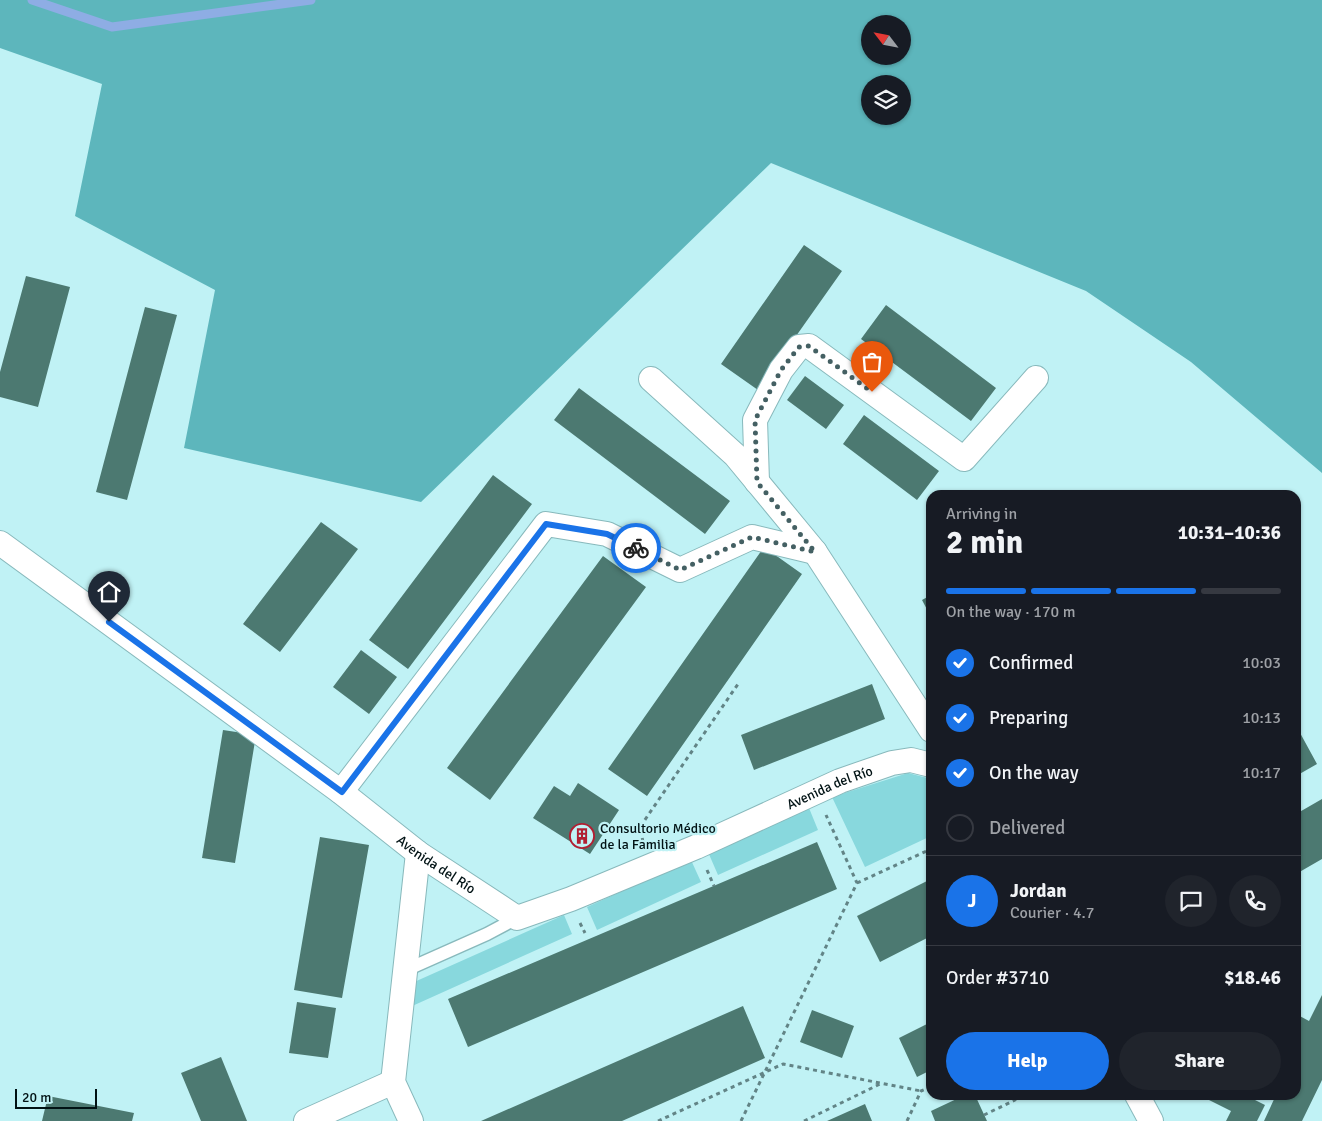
<!DOCTYPE html>
<html lang="en">
<head>
<meta charset="utf-8">
<style>
	:root { --surface:#171b24; --page:#20242c; --text:#f1f3f6; --muted:#9ea1a6; --line:#363941; --accent:#1a73e8 }
	body { margin:0; font-family:Signika,sans-serif; background:var(--page); color:var(--text); height:100vh; display:flex; flex-direction:column; font-size:19px; white-space:nowrap }
	* { box-sizing:border-box; margin:0 }
	p { font-size:16px; color:var(--muted) }
	.icon { flex:none; width:28px; height:28px; fill:none; stroke:currentColor; stroke-width:2; stroke-linecap:round; stroke-linejoin:round }
	.map { position:relative; flex:1; overflow:hidden }
	.drawer { position:absolute; left:926px; top:490px; width:375px; height:610px; display:flex; flex-direction:column; background:var(--surface); border-radius:15px; box-shadow:0 1px 4px #0004 }
	.drawer>* { flex:none }
	.needle { width:32px; rotate:302deg }
	.controls { position:absolute; left:861px; top:15px; display:grid; gap:10px }
	.controls a { display:grid; place-items:center; width:50px; height:50px; border-radius:50%; background:var(--surface); box-shadow:0 1px 4px #0004; font-size:25px }
	.scale { position:absolute; left:15px; bottom:12px; width:82px; box-sizing:border-box; padding-left:5px; border:2px solid #011214; border-top:0; font-size:14px; line-height:18px; white-space:nowrap; color:#011214; -webkit-text-stroke:4px #c0f2f5; paint-order:stroke }
	.pin { position:absolute; display:grid; place-items:center; width:42px; height:42px; color:#fff; margin:-51px -21px; border-radius:50% 50% 50% 0; rotate:-45deg; box-shadow:0 0 5px #0007 }
	.pin .icon { rotate:45deg }
	.courier { position:absolute; display:grid; place-items:center; width:50px; height:50px; margin:-25px; border:4px solid #1a73e8; border-radius:50%; background:#fff; color:#222; box-shadow:0 1px 6px #0007 }
	.headline em { font-style:normal; font-weight:700 }
	.headline div { display:flex; flex-direction:column-reverse }
	.headline { display:flex; align-items:center; justify-content:space-between; height:85px; padding:0 20px }
	h1 { font-size:32px; font-weight:700; line-height:38px }
	.bar { display:grid; grid-template-columns:repeat(4,1fr); gap:8px 5px; align-content:center; height:60px; padding:0 20px }
	.bar i { height:6px; border-radius:4px; background:var(--line) }
	.bar .current { background:var(--accent) }
	.bar p { grid-column:span 4 }
	.line { display:flex; align-items:center; gap:12px; padding:0 20px; border-top:1px solid var(--line) }
	.line div { flex:1 }
	.round { display:grid; place-items:center; flex:none; width:52px; height:52px; border-radius:26px; background:var(--page) }
	ol { padding:0 20px; list-style:none }
	li { display:flex; align-items:center; gap:15px; height:55px }
	li p { margin-inline-start:auto }
	li .icon { padding:5px; border-radius:50%; background:var(--accent); color:#fff; stroke-width:4 }
	li:last-child { color:var(--muted) }
	li i { width:28px; height:28px; border:2px solid var(--line); border-radius:50% }
	.cta { display:flex; gap:10px; margin-top:auto; padding:10px 20px }
	.cta a { flex:1; height:58px; border-radius:30px; background:var(--accent); color:#fff; font-size:20px; font-weight:700; line-height:58px; text-align:center }
	.cta a+a { background:var(--page); color:var(--text) }
	.map>svg:first-child { display:block }
	.green { fill:#88d8dd }
	.forest { fill:#5db6bc; fill-rule:evenodd }
	.lines { fill:none; stroke-linecap:round; stroke-linejoin:round }
	.stream { stroke:#8eade4; stroke-width:9 }
	.building { fill:#4c7971 }
	.service-casing { stroke:#88b9bc; stroke-width:15 }
	.minor-casing { stroke:#88b9bc; stroke-width:26 }
	.path { stroke:#628486; stroke-width:3; stroke-dasharray:4 4; stroke-linecap:butt }
	.service { stroke:#fff; stroke-width:12 }
	.minor { stroke:#fff; stroke-width:24 }
	.done { stroke:#446063; stroke-width:5; stroke-dasharray:0 9 }
	.route { stroke:#1a73e8; stroke-width:6 }
	.labels { text-anchor:middle; stroke-width:4.5; stroke-linejoin:round; paint-order:stroke }
	.street-label { font-size:14px; fill:#011214; stroke:#c0f2f5 }
	.poi-label { font-size:14px; fill:#011214; stroke:#c0f2f5; text-anchor:start }
</style>
</head>
<body>
<div class="map">
<svg width="1322" height="1121" viewBox="0 0 1322 1121">
	<rect width="100%" height="100%" fill="#c0f2f5"/>
	<path class="green" d="M 908,773 L 931,779 L 931,836 L 865,867 L 832,797 Z
		M 809,808 L 818,830 L 718,875 L 708,852 Z
		M 691,860 L 701,882 L 597,930 L 587,907 Z
		M 564,915 L 572,934 L 410,1007 L 412,983 Z"/>
	<path class="forest" d="M 0,0 L 1322,0 L 1322,473 L 1191,362 L 1086,291 L 771,163 L 421,502 L 184,448 L 215,290 L 75,216 L 102,84 L 0,48 ZM 870,24 L 902,24 L 902,56 L 870,56 ZM 870,84 L 902,84 L 902,116 L 870,116 Z"/>
	<g class="lines">
		<path class="stream" d="M 32,0 L 112,27 L 311,0"/>
	</g>
	<path class="building" d="M 804,245 L 842,271 L 758,390 L 721,364 Z
		M 26,276 L 70,287 L 38,407 L 0,397 L 0,372 Z
		M 886,305 L 996,388 L 971,421 L 861,339 Z
		M 145,307 L 177,315 L 127,500 L 96,492 Z
		M 805,376 L 844,405 L 826,429 L 787,400 Z
		M 579,388 L 730,501 L 705,534 L 554,420 Z
		M 864,415 L 939,471 L 917,500 L 843,444 Z
		M 493,475 L 532,504 L 408,669 L 369,640 Z
		M 321,522 L 358,549 L 280,652 L 243,624 Z
		M 764,547 L 802,574 L 647,796 L 608,769 Z
		M 603,556 L 646,587 L 490,800 L 447,768 Z
		M 931,595 L 931,617 L 922,600 Z
		M 361,650 L 397,677 L 369,714 L 333,687 Z
		M 872,684 L 885,719 L 754,770 L 741,735 Z
		M 223,730 L 256,735 L 235,863 L 202,858 Z
		M 1299,731 L 1317,764 L 1296,776 L 1296,732 Z
		M 578,783 L 619,810 L 590,854 L 533,818 L 554,786 L 570,796 Z
		M 1322,799 L 1322,859 L 1296,874 L 1296,814 Z
		M 320,837 L 369,845 L 342,998 L 294,990 Z
		M 817,842 L 837,889 L 468,1047 L 448,999 Z
		M 931,879 L 931,936 L 880,962 L 857,916 Z
		M 1322,995 L 1322,1080 L 1302,1121 L 1264,1121 L 1276,1095 L 1296,1095 L 1296,1014 L 1309,1021 Z
		M 297,1002 L 336,1008 L 328,1058 L 289,1053 Z
		M 743,1006 L 765,1058 L 622,1121 L 481,1121 Z
		M 812,1010 L 854,1026 L 842,1058 L 800,1042 Z
		M 931,1022 L 931,1070 L 917,1077 L 899,1038 Z
		M 221,1057 L 247,1121 L 201,1121 L 181,1073 Z
		M 965,1095 L 975,1095 L 987,1121 L 935,1121 L 931,1111 Z
		M 1199,1095 L 1245,1095 L 1265,1105 L 1257,1121 L 1226,1121 L 1231,1111 Z
		M 48,1096 L 134,1113 L 132,1121 L 42,1121 Z
		M 865,1104 L 872,1121 L 827,1121 Z"/>
	<g class="lines">
		<defs>
			<path id="service" d="M 406,970 L 487,934 L 517,918"/>
			<g id="minor">
				<path d="M 651,379 L 735,455 L 815,552 L 931,730"/>
				<path d="M 757,482 L 755,420 L 781,370 L 799,347 L 809,346 L 964,459 L 1036,378"/>
				<path id="s1" d="M 0,543 L 341,792 L 418,853 L 517,918 L 571,899 L 696,847 L 840,781 L 892,763 L 911,760 L 931,765"/>
				<path d="M 341,792 L 546,524 L 607,534 L 680,570 L 752,537 L 815,552"/>
				<path d="M 1137,1095 L 1151,1121"/>
				<path d="M 306,1121 L 393,1082"/>
				<path d="M 411,1121 L 393,1082 L 418,853"/>
			</g>
		</defs>
		<use href="#service" class="service-casing"/>
		<use href="#minor" class="minor-casing"/>
		<path class="path" d="M 643,842 L 640,827 L 738,684
			M 707,870 L 714,886
			M 857,883 L 931,849
			M 580,923 L 585,933
			M 984,1115 L 1015,1100 L 1018,1095
			M 658,1121 L 783,1064 L 921,1091
			M 741,1121 L 857,883 L 826,815
			M 804,1121 L 880,1084
			M 907,1121 L 921,1091 L 931,1087"/>
		<use href="#service" class="service"/>
		<use href="#minor" class="minor"/>
	</g>
	<g class="lines">
		<path class="done" d="M 636,548 L 680,570 L 752,537 L 815,552 L 757,482 L 755,420 L 781,370 L 799,347 L 809,346 L 872,392"/>
		<path class="route" d="M 109,622 L 342,792 L 546,524 L 607,534 L 636,548"/>
	</g>
	<defs>
		<symbol id="building-ring" viewBox="-11 -11 22 22"><circle r="9.5" fill="#c0f2f5" stroke="#b11f32" stroke-width="1.5"/><path d="M-4-6H4V6H1V3H-1V6H-4ZM-2.5-4.3h1.7v1.8h-1.7ZM.8-4.3h1.7v1.8H.8ZM-2.5-1h1.7V.8h-1.7ZM.8-1h1.7V.8H.8Z" fill="#b11f32"/></symbol>
	</defs>
	<g fill-rule="evenodd">
		<use href="#building-ring" x="568" y="822" width="28" height="28"/>
	</g>
	<g class="labels">
		<g class="street-label">
			<text dy="5" stroke="none"><textPath href="#s1" startOffset="978">Avenida del Río</textPath></text>
			<text dy="5" stroke="none"><textPath href="#s1" startOffset="542">Avenida del Río</textPath></text>
		</g>
		<g class="poi-label">
			<text x="600" y="833">Consultorio Médico<tspan x="600" dy="16">de la Familia</tspan></text>
		</g>
	</g>
</svg>
<div class="controls">
<a><svg class="needle" viewBox="-14 -14 28 28"><path d="M0-13l5 13h-10z" fill="#e53935"/><path d="M0 13l5-13h-10z" fill="#9ea1a6"/></svg></a>
<a><svg class="icon" aria-label="layers" viewBox="0 0 24 24"><path d="M12 4l9 5-9 5-9-5zM3 14l9 5 9-5"/></svg></a>
</div>
<div class="scale">20 m</div>
<div class="pin" style="left:872px;top:392px;background:#ea580c"><svg class="icon" aria-label="bag" viewBox="0 0 24 24"><path d="M5 8h14l-1 12H6zM9 8a3 3 0 0 1 6 0"/></svg></div>
<div class="pin" style="left:109px;top:622px;background:#1f2937"><svg class="icon" aria-label="home" viewBox="0 0 24 24"><path d="M3 11l9-7 9 7M6 9v11h12V9"/></svg></div>
<div class="courier" style="left:636px;top:548px"><svg class="icon" aria-label="bike" viewBox="0 0 24 24"><circle cx="6" cy="16" r="4"/><circle cx="18" cy="16" r="4"/><path d="M6 16l4-8h5l3 8M10 8l3 8H6M13 5h3"/></svg></div>
<section class="drawer">
<div class="headline"><div><h1>2 min</h1><p>Arriving in</p></div><em>10:31–10:36</em></div>
<div class="bar"><i class="current"></i><i class="current"></i><i class="current"></i><i></i><p>On the way · 170 m</p></div>
<ol>
<li><svg class="icon" aria-label="check" viewBox="0 0 24 24"><path d="M5 12l5 5 9-10"/></svg>Confirmed<p>10:03</p></li>
<li><svg class="icon" aria-label="check" viewBox="0 0 24 24"><path d="M5 12l5 5 9-10"/></svg>Preparing<p>10:13</p></li>
<li><svg class="icon" aria-label="check" viewBox="0 0 24 24"><path d="M5 12l5 5 9-10"/></svg>On the way<p>10:17</p></li>
<li><i></i>Delivered</li>
</ol>
<div class="line" style="height:90px"><b class="round" style="background:var(--accent);color:#fff">J</b><div><b>Jordan</b><p>Courier · 4.7</p></div><a class="round"><svg class="icon" aria-label="chat" viewBox="0 0 24 24"><path d="M4 5h16v11H9l-5 4z"/></svg></a><a class="round"><svg class="icon" aria-label="phone" viewBox="0 0 24 24"><path d="M5 4h4l2 5-3 2q2 4 5 5l2-3 5 2v4C11 20 4 13 5 4z"/></svg></a></div>
<div class="line" style="height:65px"><div>Order #3710</div><b>$18.46</b></div>
<div class="cta"><a>Help</a><a>Share</a></div>
</section>
</div>
</body>
</html>
